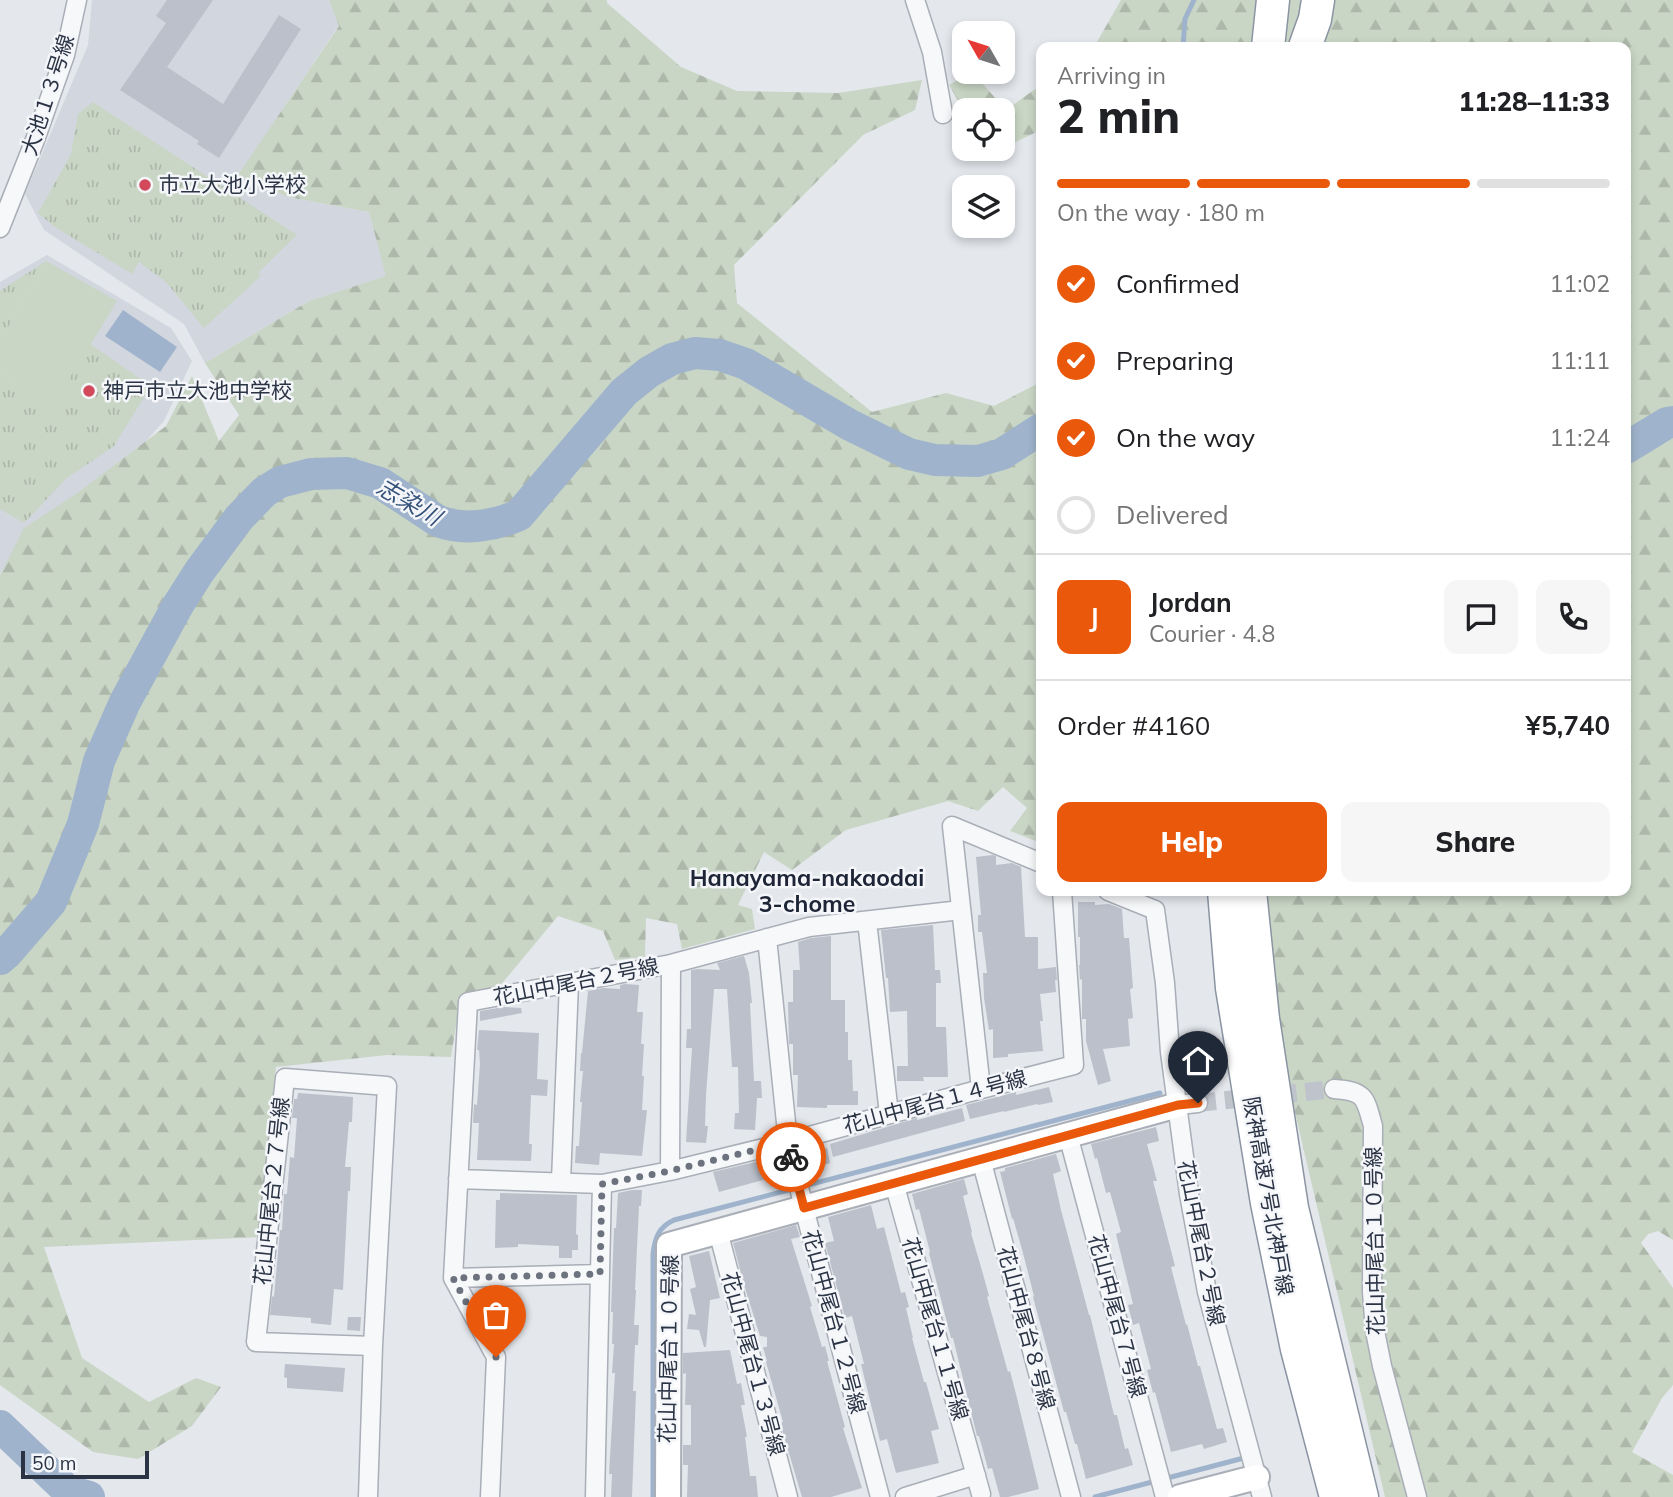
<!DOCTYPE html>
<html lang="en">
<head>
<meta charset="utf-8">
<style>
	:root { --surface:#fff; --page:#f6f6f6; --text:#202124; --muted:#757577; --line:#e0e0e0; --accent:#ea580c }
	body { margin:0; font-family:Mulish,"Noto Sans JP",sans-serif; background:var(--page); color:var(--text); height:100vh; display:flex; flex-direction:column; font-size:26px; white-space:nowrap }
	* { box-sizing:border-box; margin:0 }
	p { font-size:23px; color:var(--muted) }
	.icon { flex:none; width:38px; height:38px; fill:none; stroke:currentColor; stroke-width:2; stroke-linecap:round; stroke-linejoin:round }
	.map { position:relative; flex:1; overflow:hidden }
	.sheet { position:absolute; left:1036px; top:42px; width:595px; height:854px; display:flex; flex-direction:column; background:var(--surface); border-radius:14px; box-shadow:0 4px 10px #0003 }
	.sheet>* { flex:none }
	.needle { width:46px; rotate:309deg }
	.buttons { position:absolute; left:952px; top:21px; display:grid; gap:14px }
	.buttons a { display:grid; place-items:center; width:63px; height:63px; border-radius:14px; background:var(--surface); box-shadow:0 4px 10px #0003; font-size:35px }
	.scale { position:absolute; left:21px; bottom:18px; width:128px; box-sizing:border-box; padding-left:7px; border:4px solid #2b3445; border-top:0; font-size:19px; line-height:24px; white-space:nowrap; color:#2b3445; -webkit-text-stroke:5px #f4f6f9; paint-order:stroke }
	.pin { position:absolute; display:grid; place-items:center; width:60px; height:60px; color:#fff; margin:-72px -30px; border-radius:50% 50% 50% 0; rotate:-45deg; box-shadow:0 0 7px #0007 }
	.pin .icon { rotate:45deg }
	.courier { position:absolute; display:grid; place-items:center; width:70px; height:70px; margin:-35px; border:5px solid #ea580c; border-radius:50%; background:#fff; color:#222; box-shadow:0 2px 9px #0007 }
	.overview em { font-style:normal; font-weight:800 }
	.overview div { display:flex; flex-direction:column-reverse }
	.overview { display:flex; align-items:center; justify-content:space-between; height:119px; padding:0 21px }
	h1 { font-size:46px; font-weight:800; line-height:52px }
	.bar { display:grid; grid-template-columns:repeat(4,1fr); gap:10px 7px; align-content:center; height:84px; padding:0 21px }
	.bar i { height:9px; border-radius:5px; background:var(--line) }
	.bar .current { background:var(--accent) }
	.bar p { grid-column:span 4 }
	.line { display:flex; align-items:center; gap:18px; padding:0 21px; border-top:2px solid var(--line) }
	.line div { flex:1 }
	.round { display:grid; place-items:center; flex:none; width:74px; height:74px; border-radius:14px; background:var(--page) }
	ol { padding:0 21px; list-style:none }
	li { display:flex; align-items:center; gap:21px; height:77px }
	li p { margin-inline-start:auto }
	li .icon { padding:7px; border-radius:50%; background:var(--accent); color:#fff; stroke-width:4 }
	li:last-child { color:var(--muted) }
	li i { width:38px; height:38px; border:4px solid var(--line); border-radius:50% }
	.button { display:flex; gap:14px; margin-top:auto; padding:14px 21px }
	.button a { flex:1; height:80px; border-radius:14px; background:var(--accent); color:#fff; font-size:28px; font-weight:800; line-height:80px; text-align:center }
	.button a+a { background:var(--page); color:var(--text) }
	.map>svg:first-child { display:block }
	.built { fill:#d2d6de }
	.grass { fill:#c9d6c5 }
	.forest { fill:url(#forest-firs) }
	.park { fill:url(#park-tufts) }
	.water { fill:#9fb4cc }
	.lines { fill:none; stroke-linecap:round; stroke-linejoin:round }
	.stream { stroke:#9fb4cc; stroke-width:5 }
	.river { stroke:#9fb4cc; stroke-width:32 }
	.building { fill:#bbc0ca }
	.street-tunnel { stroke:#bfc3cb; stroke-width:18; stroke-dasharray:18 9; stroke-linecap:butt }
	.street-casing { stroke:#a9aeb7; stroke-width:21 }
	.secondary-casing { stroke:#a9aeb7; stroke-width:28 }
	.highway-casing { stroke:#8b94a3; stroke-width:35 }
	.street { stroke:#f7f8fa; stroke-width:18 }
	.secondary { stroke:#fff; stroke-width:24 }
	.highway { stroke:#fff; stroke-width:32 }
	.done { stroke:#6c737f; stroke-width:7; stroke-dasharray:0 12.6 }
	.route { stroke:#ea580c; stroke-width:9 }
	.poi-dot { fill:#d1495b; stroke:#f4f6f9; stroke-width:2.5 }
	.labels { text-anchor:middle; stroke-width:5; stroke-linejoin:round; paint-order:stroke }
	.street-label { font-size:21px; fill:#2b3445; stroke:#f4f6f9 }
	.poi-label { font-size:21px; fill:#2b3445; stroke:#f4f6f9; text-anchor:start }
	.water-label { font-size:23px; font-style:italic; fill:#34527a; stroke:#f4f6f9 }
	.neighbourhood-label { font-size:23px; font-weight:bold; fill:#1d2536; stroke:#f4f6f9 }
</style>
</head>
<body>
<div class="map">
<svg width="1673" height="1497" viewBox="0 0 1673 1497">
	<defs>
		<pattern id="forest-firs" width="22" height="20" patternUnits="userSpaceOnUse" patternTransform="scale(1.75)"><rect width="22" height="20" fill="#c9d6c5"/><path d="M5 1l3.5 6h-7zM16 11l3.5 6h-7z" fill="#adb8ab"/></pattern>
		<pattern id="park-tufts" width="24" height="20" patternUnits="userSpaceOnUse" patternTransform="scale(1.75)"><rect width="24" height="20" fill="#c9d6c5"/><path d="M3 7l-1-3M5 7V3M7 7l1-3M15 17l-1-3M17 17v-4M19 17l1-3" fill="none" stroke="#adb8ab"/></pattern>
	</defs>
	<rect width="100%" height="100%" fill="#e4e7ec"/>
	<path class="built" d="M 92,0 L 329,0 L 339,25 L 239,175 L 288,197 L 369,212 L 387,276 L 309,301 L 205,363 L 184,324 L 44,230 L 25,194 L 88,45 Z
		M 47,255 L 171,328 L 192,361 L 164,421 L 113,478 L 22,541 L 0,574 L 0,282 Z"/>
	<path class="grass" d="M 46,261 L 117,301 L 54,405 L 0,373 L 0,341 Z"/>
	<path class="forest" d="M 329,0 L 607,0 L 607,3 L 681,67 L 737,91 L 838,93 L 922,80 L 915,110 L 863,135 L 734,265 L 737,303 L 872,412 L 946,393 L 994,406 L 1041,382 L 1041,843 L 1010,831 L 1027,808 L 1003,787 L 978,811 L 948,801 L 846,830 L 792,870 L 764,852 L 738,905 L 752,909 L 755,929 L 682,949 L 677,924 L 646,918 L 645,957 L 615,960 L 603,931 L 558,916 L 499,987 L 461,995 L 451,1057 L 387,1055 L 276,1067 L 259,1237 L 44,1247 L 82,1358 L 149,1402 L 196,1378 L 221,1387 L 192,1426 L 138,1459 L 93,1452 L 0,1385 L 0,575 L 24,528 L 76,494 L 166,426 L 192,376 L 219,441 L 239,415 L 205,363 L 309,301 L 386,276 L 369,212 L 288,197 L 238,175 L 339,26 Z
		M 1121,0 L 1673,0 L 1673,1240 L 1658,1231 L 1648,1234 L 1641,1243 L 1673,1288 L 1673,1385 L 1662,1398 L 1632,1452 L 1673,1475 L 1673,1497 L 1385,1497 L 1260,963 L 1258,891 L 1626,891 L 1626,47 L 1094,47 Z
		M 972,72 L 1006,110 L 1041,85 L 1041,130 L 1003,148 L 1003,110 L 964,111 L 949,85 Z"/>
	<path class="park" d="M 93,102 L 297,235 L 259,272 L 260,277 L 204,328 L 166,282 L 139,262 L 132,274 L 55,227 L 38,213 L 71,154 L 78,114 Z
		M 46,261 L 0,341 L 0,291 Z
		M 90,344 L 151,386 L 114,446 L 67,478 L 24,523 L 0,509 L 0,373 L 54,404 Z"/>
	<path class="water" d="M 123,310 L 177,347 L 160,372 L 105,336 Z"/>
	<g class="lines">
		<path class="stream" d="M 1183,47 L 1185,19 L 1194,0
			M 653,1497 L 653,1254 C 655,1237 659,1227 674,1220 L 1160,1093
			M 1095,1497 L 1240,1459"/>
		<path class="river" d="M 1626,448 L 1667,423 L 1673,422
			M 0,959 L 7,953 L 51,902 L 83,824 L 99,761 L 125,702 L 178,605 L 199,572 L 239,518 L 264,492 L 280,482 L 311,474 L 347,473 L 380,483 L 438,521 C 464,531 494,526 519,515 L 624,392 L 649,372 L 672,359 L 695,353 L 720,355 L 746,364 L 850,425 L 909,454 L 935,460 L 978,461 L 1002,454 L 1041,429
			M 0,1426 L 68,1491 L 89,1497"/>
	</g>
	<path class="building" d="M 167,0 L 213,0 L 167,67 L 223,104 L 279,15 L 301,29 L 219,158 L 197,144 L 199,141 L 120,90 L 166,23 L 156,16 Z
		M 993,855 L 996,856 L 996,865 L 1012,863 L 1021,867 L 1025,937 L 1038,937 L 1038,969 L 1056,967 L 1057,980 L 1055,980 L 1056,992 L 1040,994 L 1043,1021 L 1040,1021 L 1043,1051 L 1008,1054 L 1008,1057 L 993,1058 L 993,1029 L 989,1030 L 984,998 L 983,973 L 987,973 L 982,932 L 978,932 L 978,915 L 981,915 L 976,857 Z
		M 1078,902 L 1095,902 L 1095,905 L 1109,904 L 1122,909 L 1124,938 L 1129,938 L 1133,988 L 1130,989 L 1133,1018 L 1128,1019 L 1130,1046 L 1103,1049 L 1111,1081 L 1098,1085 L 1086,1041 L 1086,1019 L 1082,1019 L 1082,979 L 1080,980 L 1079,965 L 1080,965 L 1080,937 L 1078,937 Z
		M 933,925 L 935,970 L 940,970 L 941,983 L 936,983 L 936,1027 L 946,1027 L 948,1077 L 923,1077 L 924,1081 L 897,1081 L 897,1066 L 908,1066 L 907,1011 L 890,1012 L 888,978 L 886,978 L 881,930 Z
		M 831,936 L 831,1000 L 845,1000 L 845,1032 L 848,1032 L 848,1060 L 852,1060 L 853,1091 L 858,1091 L 858,1105 L 827,1105 L 827,1108 L 797,1107 L 798,1075 L 793,1075 L 793,1044 L 789,1044 L 788,1002 L 793,1002 L 793,970 L 800,970 L 798,942 L 811,938 Z
		M 744,956 L 749,973 L 752,1003 L 750,1003 L 754,1081 L 761,1081 L 762,1098 L 757,1098 L 755,1130 L 734,1129 L 735,1113 L 739,1113 L 738,1067 L 732,1067 L 727,989 L 714,989 L 706,1095 L 705,1126 L 708,1126 L 706,1143 L 686,1142 L 692,1048 L 686,1048 L 687,1029 L 691,1029 L 691,970 L 698,969 L 720,970 L 717,963 Z
		M 625,984 L 639,985 L 637,1012 L 643,1012 L 641,1044 L 644,1044 L 642,1076 L 644,1076 L 642,1110 L 647,1110 L 642,1156 L 600,1153 L 599,1165 L 575,1163 L 576,1146 L 579,1146 L 582,1102 L 580,1102 L 583,1071 L 580,1071 L 581,1053 L 582,1053 L 588,991 L 603,988 L 620,989 L 620,985 Z
		M 504,1007 L 521,1008 L 522,1013 L 480,1021 L 480,1011 Z
		M 479,1030 L 539,1033 L 537,1079 L 548,1080 L 547,1096 L 531,1095 L 529,1144 L 532,1144 L 531,1161 L 477,1160 L 479,1123 L 473,1123 L 474,1104 L 477,1105 L 480,1064 L 479,1050 L 477,1050 Z
		M 1049,1087 L 1053,1102 L 1038,1105 L 1037,1104 L 1004,1112 L 1004,1111 L 970,1119 L 966,1105 L 1016,1092 L 1016,1095 Z
		M 298,1093 L 353,1097 L 352,1122 L 349,1122 L 345,1167 L 351,1167 L 350,1191 L 348,1191 L 343,1290 L 334,1289 L 331,1325 L 311,1323 L 311,1318 L 270,1315 L 272,1296 L 274,1297 L 280,1230 L 282,1230 L 284,1194 L 287,1194 L 290,1157 L 294,1158 L 297,1118 L 292,1118 L 294,1099 L 297,1099 Z
		M 962,1108 L 965,1121 L 833,1157 L 830,1144 L 917,1118 L 917,1120 Z
		M 1156,1127 L 1159,1141 L 1147,1144 L 1157,1181 L 1153,1181 L 1175,1266 L 1171,1267 L 1186,1325 L 1187,1324 L 1198,1366 L 1200,1366 L 1217,1429 L 1223,1428 L 1227,1442 L 1204,1449 L 1202,1444 L 1171,1452 L 1155,1392 L 1153,1393 L 1147,1370 L 1151,1369 L 1139,1323 L 1133,1325 L 1128,1305 L 1133,1304 L 1116,1234 L 1121,1232 L 1110,1192 L 1106,1193 L 1097,1158 L 1095,1159 L 1091,1144 Z
		M 827,1148 L 830,1163 L 806,1169 L 803,1154 Z
		M 1056,1154 L 1061,1171 L 1053,1174 L 1061,1210 L 1089,1315 L 1090,1315 L 1114,1415 L 1117,1415 L 1125,1449 L 1128,1448 L 1133,1465 L 1086,1479 L 1077,1444 L 1075,1444 L 1066,1412 L 1064,1412 L 1033,1297 L 1034,1296 L 1023,1253 L 1013,1218 L 1012,1219 L 1000,1172 L 1005,1171 L 1005,1168 Z
		M 773,1158 L 778,1176 L 719,1192 L 713,1172 Z
		M 964,1179 L 968,1194 L 963,1196 L 972,1232 L 971,1233 L 983,1274 L 989,1296 L 987,1297 L 999,1340 L 1008,1372 L 1010,1371 L 1016,1394 L 1039,1489 L 1008,1497 L 1000,1497 L 992,1468 L 988,1469 L 979,1436 L 977,1436 L 953,1338 L 951,1338 L 929,1253 L 930,1252 L 919,1209 L 916,1210 L 912,1194 Z
		M 632,1190 L 642,1190 L 641,1206 L 639,1206 L 635,1290 L 636,1290 L 634,1325 L 639,1325 L 638,1345 L 635,1345 L 633,1391 L 636,1391 L 632,1497 L 611,1497 L 612,1474 L 609,1474 L 615,1373 L 612,1373 L 614,1344 L 612,1344 L 613,1312 L 611,1312 L 614,1228 L 616,1228 L 618,1193 Z
		M 500,1193 L 577,1195 L 576,1234 L 578,1235 L 578,1250 L 572,1250 L 572,1258 L 559,1258 L 559,1246 L 518,1244 L 518,1247 L 495,1248 L 496,1200 L 500,1200 Z
		M 871,1205 L 877,1229 L 884,1227 L 901,1293 L 905,1292 L 909,1307 L 906,1308 L 913,1338 L 912,1338 L 924,1382 L 926,1382 L 939,1429 L 931,1431 L 939,1463 L 896,1473 L 887,1439 L 880,1441 L 861,1364 L 864,1364 L 852,1316 L 845,1318 L 825,1243 L 834,1241 L 828,1217 Z
		M 796,1225 L 800,1237 L 791,1239 L 812,1306 L 810,1307 L 822,1347 L 825,1346 L 829,1361 L 827,1361 L 845,1427 L 843,1428 L 862,1488 L 831,1497 L 802,1497 L 780,1423 L 783,1422 L 766,1362 L 767,1361 L 763,1347 L 767,1347 L 767,1337 L 760,1336 L 745,1288 L 733,1243 Z
		M 709,1251 L 720,1298 L 710,1300 L 706,1347 L 704,1347 L 699,1330 L 687,1329 L 689,1314 L 696,1315 L 690,1289 L 696,1287 L 689,1256 Z
		M 348,1317 L 361,1317 L 360,1331 L 347,1330 Z
		M 730,1350 L 737,1384 L 741,1383 L 745,1405 L 741,1405 L 747,1437 L 745,1437 L 750,1476 L 756,1476 L 758,1497 L 687,1497 L 688,1465 L 683,1465 L 683,1445 L 691,1445 L 691,1405 L 685,1405 L 686,1373 L 683,1374 L 683,1353 Z
		M 285,1364 L 345,1368 L 343,1392 L 287,1388 L 287,1378 L 284,1377 Z"/>
	<g class="lines">
		<path class="street-tunnel" d="M 1198,1103 L 1334,1089"/>
		<defs>
			<path id="street" d="M 915,0 L 932,52 L 943,114
				M 0,228 L 35,140 L 65,55 L 77,0
				M 1108,891 L 1155,910 L 1165,983 L 1170,1052 L 1189,1194 L 1207,1292 L 1262,1497
				M 867,921 L 889,1114
				M 767,938 L 788,1142 L 804,1208 L 880,1497
				M 285,1078 L 387,1086 L 373,1346 L 256,1342 Z
				M 981,1089 L 952,826 L 1041,863
				M 1334,1089 C 1366,1091 1365,1098 1373,1126 L 1372,1292 L 1375,1331 L 1382,1366 L 1417,1497
				M 1178,1105 L 1198,1103
				M 1068,1135 L 1165,1497
				M 981,1159 L 1071,1497
				M 670,1171 L 671,964
				M 458,1179 L 602,1184 L 670,1171 L 788,1142 L 981,1089 L 1074,1065 L 1062,891
				M 561,1181 L 569,983
				M 894,1183 L 981,1494
				M 718,1231 L 788,1497
				M 453,1278 L 600,1274
				M 368,1497 L 373,1346
				M 490,1497 L 496,1357 L 453,1278 L 468,1002 L 671,964 L 809,927 L 961,910
				M 595,1497 L 602,1184
				M 905,1497 L 976,1475"/>
			<path id="secondary" d="M 668,1497 L 669,1245 L 1178,1105
				M 1180,1497 L 1257,1477"/>
			<path id="highway" d="M 1268,47 L 1273,0
				M 1305,47 L 1315,19 L 1318,0
				M 1224,891 L 1232,988 L 1267,1203 L 1297,1349 L 1336,1497
				M 1250,891 L 1263,1019 L 1292,1208 L 1362,1497"/>
		</defs>
		<use href="#street" class="street-casing"/>
		<use href="#secondary" class="secondary-casing"/>
		<use href="#highway" class="highway-casing"/>
		<use href="#street" class="street"/>
		<use href="#secondary" class="secondary"/>
		<use href="#highway" class="highway"/>
	</g>
	<g class="lines">
		<path class="done" d="M 496,1357 L 453,1278 L 600,1274 L 602,1184 L 670,1171 L 788,1142 L 791,1157"/>
		<path class="route" d="M 791,1157 L 804,1208 L 1178,1105 L 1198,1103"/>
	</g>
	<g class="poi-dot">
		<circle cx="145" cy="185" r="7"/>
		<circle cx="89" cy="391" r="7"/>
	</g>
	<g class="labels">
		<g class="street-label">
			<text transform="translate(48 95) rotate(-72)" y="7">大池１３号線</text>
			<text transform="translate(576 982) rotate(-11)" y="7">花山中尾台２号線</text>
			<text transform="translate(935 1102) rotate(-15)" y="7">花山中尾台１４号線</text>
			<text transform="translate(272 1191) rotate(-84)" y="7">花山中尾台２７号線</text>
			<text transform="translate(1268 1196) rotate(80)" y="7">阪神高速7号北神戸線</text>
			<text transform="translate(1375 1241) rotate(-91)" y="7">花山中尾台１０号線</text>
			<text transform="translate(1201 1243) rotate(79)" y="7">花山中尾台２号線</text>
			<text transform="translate(1117 1316) rotate(75)" y="7">花山中尾台７号線</text>
			<text transform="translate(834 1322) rotate(75)" y="7">花山中尾台１２号線</text>
			<text transform="translate(1026 1328) rotate(75)" y="7">花山中尾台８号線</text>
			<text transform="translate(935 1329) rotate(74)" y="7">花山中尾台１１号線</text>
			<text transform="translate(669 1349) rotate(-89)" y="7">花山中尾台１０号線</text>
			<text transform="translate(753 1364) rotate(75)" y="7">花山中尾台１３号線</text>
		</g>
		<g class="poi-label">
			<text x="159" y="192">市立大池小学校</text>
			<text x="103" y="398">神戸市立大池中学校</text>
		</g>
		<g class="water-label">
			<text transform="translate(409 502) rotate(30)" y="8">志染川</text>
		</g>
		<g class="neighbourhood-label">
			<text x="807" y="886">Hanayama-nakaodai<tspan x="807" dy="26">3-chome</tspan></text>
		</g>
	</g>
</svg>
<div class="buttons">
<a><svg class="needle" viewBox="-14 -14 28 28"><path d="M0-13l5 13h-10z" fill="#e53935"/><path d="M0 13l5-13h-10z" fill="#757577"/></svg></a>
<a><svg class="icon" aria-label="locate" viewBox="0 0 24 24"><circle cx="12" cy="12" r="6"/><path d="M12 2v4M12 18v4M2 12h4M18 12h4"/></svg></a>
<a><svg class="icon" aria-label="layers" viewBox="0 0 24 24"><path d="M12 4l9 5-9 5-9-5zM3 14l9 5 9-5"/></svg></a>
</div>
<div class="scale">50 m</div>
<div class="pin" style="left:496px;top:1357px;background:#ea580c"><svg class="icon" aria-label="bag" viewBox="0 0 24 24"><path d="M5 8h14l-1 12H6zM9 8a3 3 0 0 1 6 0"/></svg></div>
<div class="pin" style="left:1198px;top:1103px;background:#1f2937"><svg class="icon" aria-label="home" viewBox="0 0 24 24"><path d="M3 11l9-7 9 7M6 9v11h12V9"/></svg></div>
<div class="courier" style="left:791px;top:1157px"><svg class="icon" aria-label="bike" viewBox="0 0 24 24"><circle cx="6" cy="16" r="4"/><circle cx="18" cy="16" r="4"/><path d="M6 16l4-8h5l3 8M10 8l3 8H6M13 5h3"/></svg></div>
<section class="sheet">
<div class="overview"><div><h1>2 min</h1><p>Arriving in</p></div><em>11:28–11:33</em></div>
<div class="bar"><i class="current"></i><i class="current"></i><i class="current"></i><i></i><p>On the way · 180 m</p></div>
<ol>
<li><svg class="icon" aria-label="check" viewBox="0 0 24 24"><path d="M5 12l5 5 9-10"/></svg>Confirmed<p>11:02</p></li>
<li><svg class="icon" aria-label="check" viewBox="0 0 24 24"><path d="M5 12l5 5 9-10"/></svg>Preparing<p>11:11</p></li>
<li><svg class="icon" aria-label="check" viewBox="0 0 24 24"><path d="M5 12l5 5 9-10"/></svg>On the way<p>11:24</p></li>
<li><i></i>Delivered</li>
</ol>
<div class="line" style="height:126px"><b class="round" style="background:var(--accent);color:#fff">J</b><div><b>Jordan</b><p>Courier · 4.8</p></div><a class="round"><svg class="icon" aria-label="chat" viewBox="0 0 24 24"><path d="M4 5h16v11H9l-5 4z"/></svg></a><a class="round"><svg class="icon" aria-label="phone" viewBox="0 0 24 24"><path d="M5 4h4l2 5-3 2q2 4 5 5l2-3 5 2v4C11 20 4 13 5 4z"/></svg></a></div>
<div class="line" style="height:91px"><div>Order #4160</div><b>¥5,740</b></div>
<div class="button"><a>Help</a><a>Share</a></div>
</section>
</div>
</body>
</html>
